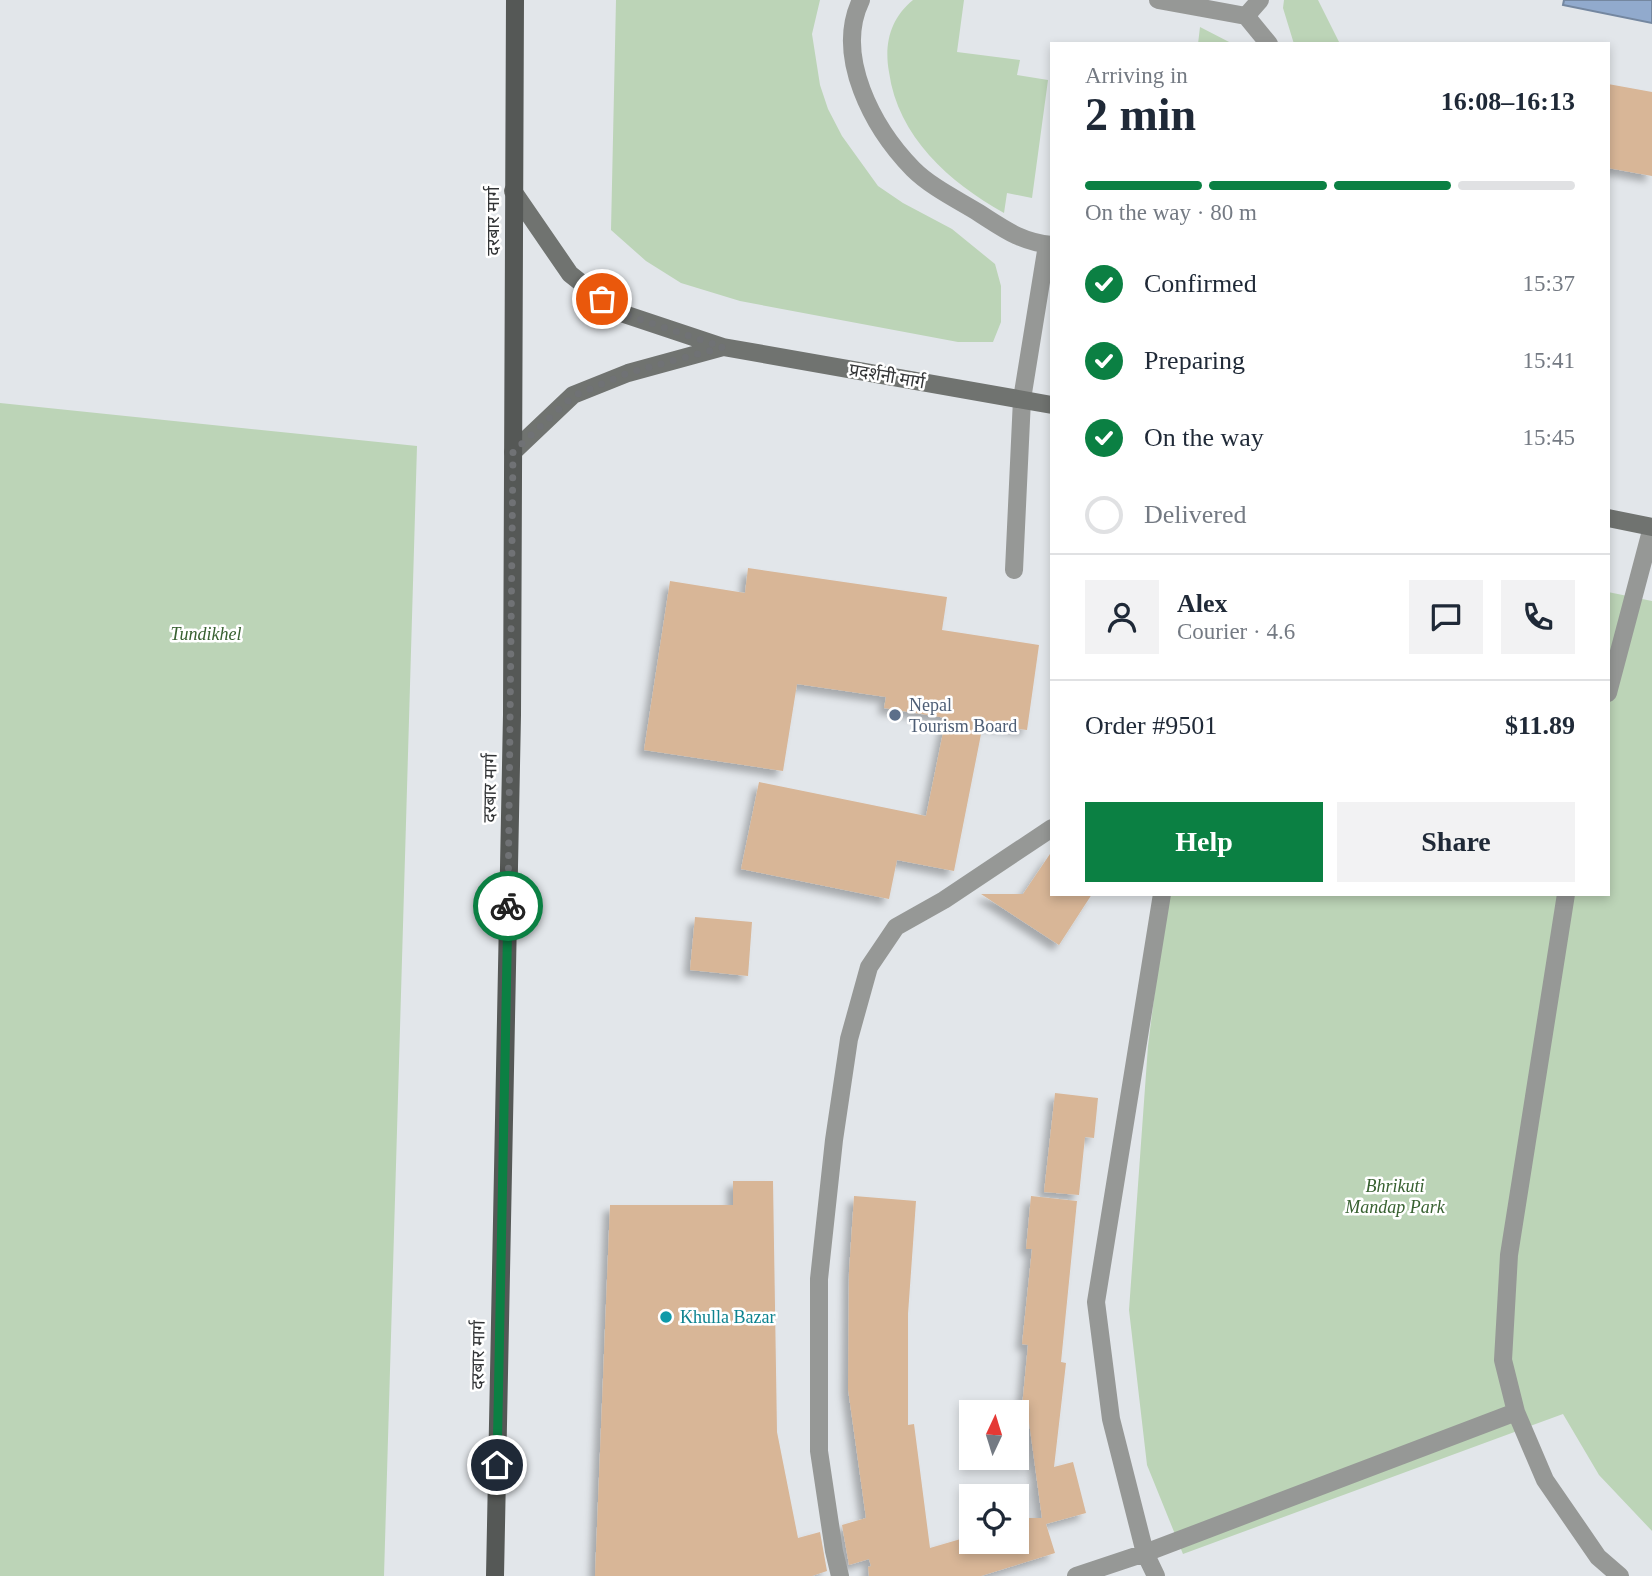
<!DOCTYPE html>
<html lang="en">
<head>
<meta charset="utf-8">
<style>
	:root { --surface:#fff; --page:#f2f2f3; --text:#1f2937; --muted:#747a83; --line:#e0e1e3; --accent:#0b8043 }
	body { margin:0; font-family:"Times New Roman","Noto Sans Devanagari",serif; background:var(--page); color:var(--text); height:100vh; display:flex; flex-direction:column; font-size:26px; white-space:nowrap }
	* { box-sizing:border-box; margin:0 }
	p { font-size:23px; color:var(--muted) }
	.icon { flex:none; width:38px; height:38px; fill:none; stroke:currentColor; stroke-width:2; stroke-linecap:round; stroke-linejoin:round }
	.map { position:relative; flex:1; overflow:hidden }
	.panel { position:absolute; left:1050px; top:42px; width:560px; height:854px; display:flex; flex-direction:column; background:var(--surface); border-radius:0px; box-shadow:0 4px 10px #0003 }
	.panel>* { flex:none }
	.needle { width:46px; rotate:4deg }
	.buttons { position:absolute; left:959px; top:1400px; display:grid; gap:14px }
	.buttons a { display:grid; place-items:center; width:70px; height:70px; border-radius:0px; background:var(--surface); box-shadow:0 4px 10px #0003; font-size:35px }
	.pin { position:absolute; display:grid; place-items:center; width:60px; height:60px; color:#fff; margin:-30px; border:4px solid #fff; border-radius:50%; box-shadow:0 2px 7px #0007 }
	.courier { position:absolute; display:grid; place-items:center; width:70px; height:70px; margin:-35px; border:5px solid #0b8043; border-radius:50%; background:#fff; color:#222; box-shadow:0 2px 9px #0007 }
	.headline em { font-style:normal; font-weight:800 }
	.headline div { display:flex; flex-direction:column-reverse }
	.headline { display:flex; align-items:center; justify-content:space-between; height:119px; padding:0 35px }
	h1 { font-size:46px; font-weight:800; line-height:52px }
	.bar { display:grid; grid-template-columns:repeat(4,1fr); gap:10px 7px; align-content:center; height:84px; padding:0 35px }
	.bar i { height:9px; border-radius:5px; background:var(--line) }
	.bar .selected { background:var(--accent) }
	.bar p { grid-column:span 4 }
	.line { display:flex; align-items:center; gap:18px; padding:0 35px; border-top:2px solid var(--line) }
	.line div { flex:1 }
	.round { display:grid; place-items:center; flex:none; width:74px; height:74px; border-radius:0px; background:var(--page) }
	ol { padding:0 35px; list-style:none }
	li { display:flex; align-items:center; gap:21px; height:77px }
	li p { margin-inline-start:auto }
	li .icon { padding:7px; border-radius:50%; background:var(--accent); color:#fff; stroke-width:4 }
	li:last-child { color:var(--muted) }
	li i { width:38px; height:38px; border:4px solid var(--line); border-radius:50% }
	.primary-button { display:flex; gap:14px; margin-top:auto; padding:14px 35px }
	.primary-button a { flex:1; height:80px; border-radius:0px; background:var(--accent); color:#fff; font-size:28px; font-weight:800; line-height:80px; text-align:center }
	.primary-button a+a { background:var(--page); color:var(--text) }
	.map>svg:first-child { display:block }
	.green { fill:#bcd4b7 }
	.water { fill:#91aacd; stroke:#7487a0; stroke-width:2 }
	.building { fill:#d8b697; filter:url(#shadow) }
	.lines { fill:none; stroke-linecap:round; stroke-linejoin:round }
	.lane { stroke:#969896; stroke-width:18 }
	.secondary { stroke:#707370; stroke-width:18 }
	.primary { stroke:#555856; stroke-width:18 }
	.done { stroke:#707275; stroke-width:7; stroke-dasharray:0 12.6 }
	.route { stroke:#0b8043; stroke-width:9 }
	.service-dot { fill:#5c6f8a; stroke:#fff; stroke-width:2.5 }
	.culture-dot { fill:#0f9aa8; stroke:#fff; stroke-width:2.5 }
	.labels { text-anchor:middle; stroke-width:5; stroke-linejoin:round; paint-order:stroke }
	.street-label { font-size:18px; fill:#323436; stroke:#fff }
	.park-label { font-size:18px; font-style:italic; fill:#386131; stroke:#fff }
	.service-label { font-size:18px; fill:#4e5e75; stroke:#fff; text-anchor:start }
	.culture-label { font-size:18px; fill:#0d838f; stroke:#fff; text-anchor:start }
</style>
</head>
<body>
<div class="map">
<svg width="1652" height="1576" viewBox="0 0 1652 1576">
	<defs>
		<filter id="shadow"><feDropShadow dx="-6" dy="6" stdDeviation="3.5" flood-color="#0004"/></filter>
	</defs>
	<rect width="100%" height="100%" fill="#e2e6ea"/>
	<path class="green" d="M 616,0 L 820,0 L 812,34 L 820,85 L 828,109 L 842,136 L 878,186 L 903,203 L 952,229 L 995,264 L 1001,286 L 1001,322 L 993,342 L 958,342 L 740,301 L 681,283 L 646,261 L 611,230 Z
		M 913,0 L 964,0 L 957,52 L 1020,60 L 1017,75 L 1048,80 L 1032,198 L 1007,193 L 1004,213 C 949,182 898,137 889,72 C 884,44 890,19 913,0 Z
		M 1284,0 L 1318,0 L 1340,44 L 1294,44 L 1283,8 Z
		M 1200,27 L 1233,44 L 1198,44 Z
		M 0,403 L 417,446 L 384,1576 L 0,1576 Z
		M 1608,592 L 1652,601 L 1652,1531 L 1599,1475 L 1563,1414 L 1183,1554 L 1147,1465 L 1129,1310 L 1148,1046 L 1167,894 L 1608,894 Z"/>
	<path class="water" d="M 1564,0 L 1652,0 L 1652,23 L 1563,5 Z"/>
	<path class="building" d="M 1608,84 L 1652,92 L 1652,176 L 1608,168 Z
		M 748,568 L 947,597 L 942,630 L 1039,645 L 1027,730 L 983,724 L 954,871 L 897,860 L 889,899 L 741,869 L 759,782 L 926,816 L 946,718 L 884,708 L 886,697 L 797,684 L 783,771 L 644,750 L 670,581 L 745,593 Z
		M 1052,851 L 1052,894 L 1092,894 L 1059,945 L 981,894 L 1023,894 Z
		M 695,917 L 752,922 L 748,976 L 690,970 Z
		M 1055,1093 L 1098,1098 L 1094,1138 L 1085,1137 L 1079,1195 L 1044,1192 Z
		M 733,1181 L 773,1181 L 777,1432 L 798,1538 L 820,1532 L 827,1571 L 812,1576 L 595,1576 L 610,1205 L 733,1205 Z
		M 854,1196 L 916,1201 L 908,1314 L 908,1425 L 914,1424 L 930,1548 L 971,1536 L 971,1542 L 1017,1542 L 1017,1522 L 1029,1518 L 1042,1518 L 1027,1407 L 1022,1407 L 1028,1345 L 1022,1344 L 1032,1249 L 1026,1249 L 1031,1196 L 1077,1201 L 1061,1362 L 1066,1363 L 1054,1467 L 1073,1462 L 1086,1513 L 1046,1524 L 1055,1553 L 981,1576 L 869,1576 L 868,1567 L 871,1566 L 869,1559 L 849,1565 L 842,1525 L 866,1518 L 848,1389 L 849,1272 Z"/>
	<g class="lines">
		<path class="lane" d="M 861,0 C 834,56 873,128 913,169 C 931,187 958,200 979,213 C 1004,229 1021,242 1052,245
			M 1158,0 L 1246,16 L 1269,44
			M 1246,16 L 1260,0
			M 1014,570 L 1022,399 L 1047,245
			M 1608,693 L 1652,527
			M 1566,894 L 1509,1255 L 1503,1360 L 1516,1412 L 1545,1480 L 1598,1557 L 1620,1576
			M 840,1576 L 834,1551 L 819,1451 L 819,1279 L 834,1140 L 849,1039 L 869,967 L 896,927 L 944,900 L 1052,828
			M 1076,1576 L 1145,1553 L 1516,1412
			M 1156,1576 L 1145,1553 L 1111,1419 L 1096,1302 L 1162,894"/>
		<path class="secondary" d="M 513,191 L 570,274 L 618,312 L 723,347 L 1052,405
			M 513,452 L 573,395 L 628,373 L 723,347
			M 1608,518 L 1652,527"/>
		<path class="primary" d="M 495,1576 L 512,715 L 515,0"/>
	</g>
	<g class="lines">
		<path class="done" d="M 508,906 L 513,452 L 573,396 L 628,373 L 723,347 L 618,312 L 602,299"/>
		<path class="route" d="M 497,1465 L 508,906"/>
	</g>
	<circle class="service-dot" cx="895" cy="715" r="7"/>
	<circle class="culture-dot" cx="666" cy="1317" r="7"/>
	<g class="labels">
		<g class="street-label">
			<text transform="translate(493 221) rotate(-90)" y="6">दरबार मार्ग</text>
			<text transform="translate(887 376) rotate(10)" y="6">प्रदर्शनी मार्ग</text>
			<text transform="translate(490 788) rotate(-89)" y="6">दरबार मार्ग</text>
			<text transform="translate(478 1355) rotate(-89)" y="6">दरबार मार्ग</text>
		</g>
		<g class="park-label">
			<text x="206" y="640">Tundikhel</text>
			<text x="1395" y="1192">Bhrikuti<tspan x="1395" dy="21">Mandap Park</tspan></text>
		</g>
		<g class="service-label">
			<text x="909" y="711">Nepal<tspan x="909" dy="21">Tourism Board</tspan></text>
		</g>
		<g class="culture-label">
			<text x="680" y="1323">Khulla Bazar</text>
		</g>
	</g>
</svg>
<div class="buttons">
<a><svg class="needle" viewBox="-14 -14 28 28"><path d="M0-13l5 13h-10z" fill="#e53935"/><path d="M0 13l5-13h-10z" fill="#747a83"/></svg></a>
<a><svg class="icon" aria-label="locate" viewBox="0 0 24 24"><circle cx="12" cy="12" r="6"/><path d="M12 2v4M12 18v4M2 12h4M18 12h4"/></svg></a>
</div>
<div class="pin" style="left:602px;top:299px;background:#ea580c"><svg class="icon" aria-label="bag" viewBox="0 0 24 24"><path d="M5 8h14l-1 12H6zM9 8a3 3 0 0 1 6 0"/></svg></div>
<div class="pin" style="left:497px;top:1465px;background:#1f2937"><svg class="icon" aria-label="home" viewBox="0 0 24 24"><path d="M3 11l9-7 9 7M6 9v11h12V9"/></svg></div>
<div class="courier" style="left:508px;top:906px"><svg class="icon" aria-label="bike" viewBox="0 0 24 24"><circle cx="6" cy="16" r="4"/><circle cx="18" cy="16" r="4"/><path d="M6 16l4-8h5l3 8M10 8l3 8H6M13 5h3"/></svg></div>
<section class="panel">
<div class="headline"><div><h1>2 min</h1><p>Arriving in</p></div><em>16:08–16:13</em></div>
<div class="bar"><i class="selected"></i><i class="selected"></i><i class="selected"></i><i></i><p>On the way · 80 m</p></div>
<ol>
<li><svg class="icon" aria-label="check" viewBox="0 0 24 24"><path d="M5 12l5 5 9-10"/></svg>Confirmed<p>15:37</p></li>
<li><svg class="icon" aria-label="check" viewBox="0 0 24 24"><path d="M5 12l5 5 9-10"/></svg>Preparing<p>15:41</p></li>
<li><svg class="icon" aria-label="check" viewBox="0 0 24 24"><path d="M5 12l5 5 9-10"/></svg>On the way<p>15:45</p></li>
<li><i></i>Delivered</li>
</ol>
<div class="line" style="height:126px"><a class="round"><svg class="icon" aria-label="person" viewBox="0 0 24 24"><circle cx="12" cy="8" r="4"/><path d="M4 21q1-7 8-7t8 7"/></svg></a><div><b>Alex</b><p>Courier · 4.6</p></div><a class="round"><svg class="icon" aria-label="chat" viewBox="0 0 24 24"><path d="M4 5h16v11H9l-5 4z"/></svg></a><a class="round"><svg class="icon" aria-label="phone" viewBox="0 0 24 24"><path d="M5 4h4l2 5-3 2q2 4 5 5l2-3 5 2v4C11 20 4 13 5 4z"/></svg></a></div>
<div class="line" style="height:91px"><div>Order #9501</div><b>$11.89</b></div>
<div class="primary-button"><a>Help</a><a>Share</a></div>
</section>
</div>
</body>
</html>
